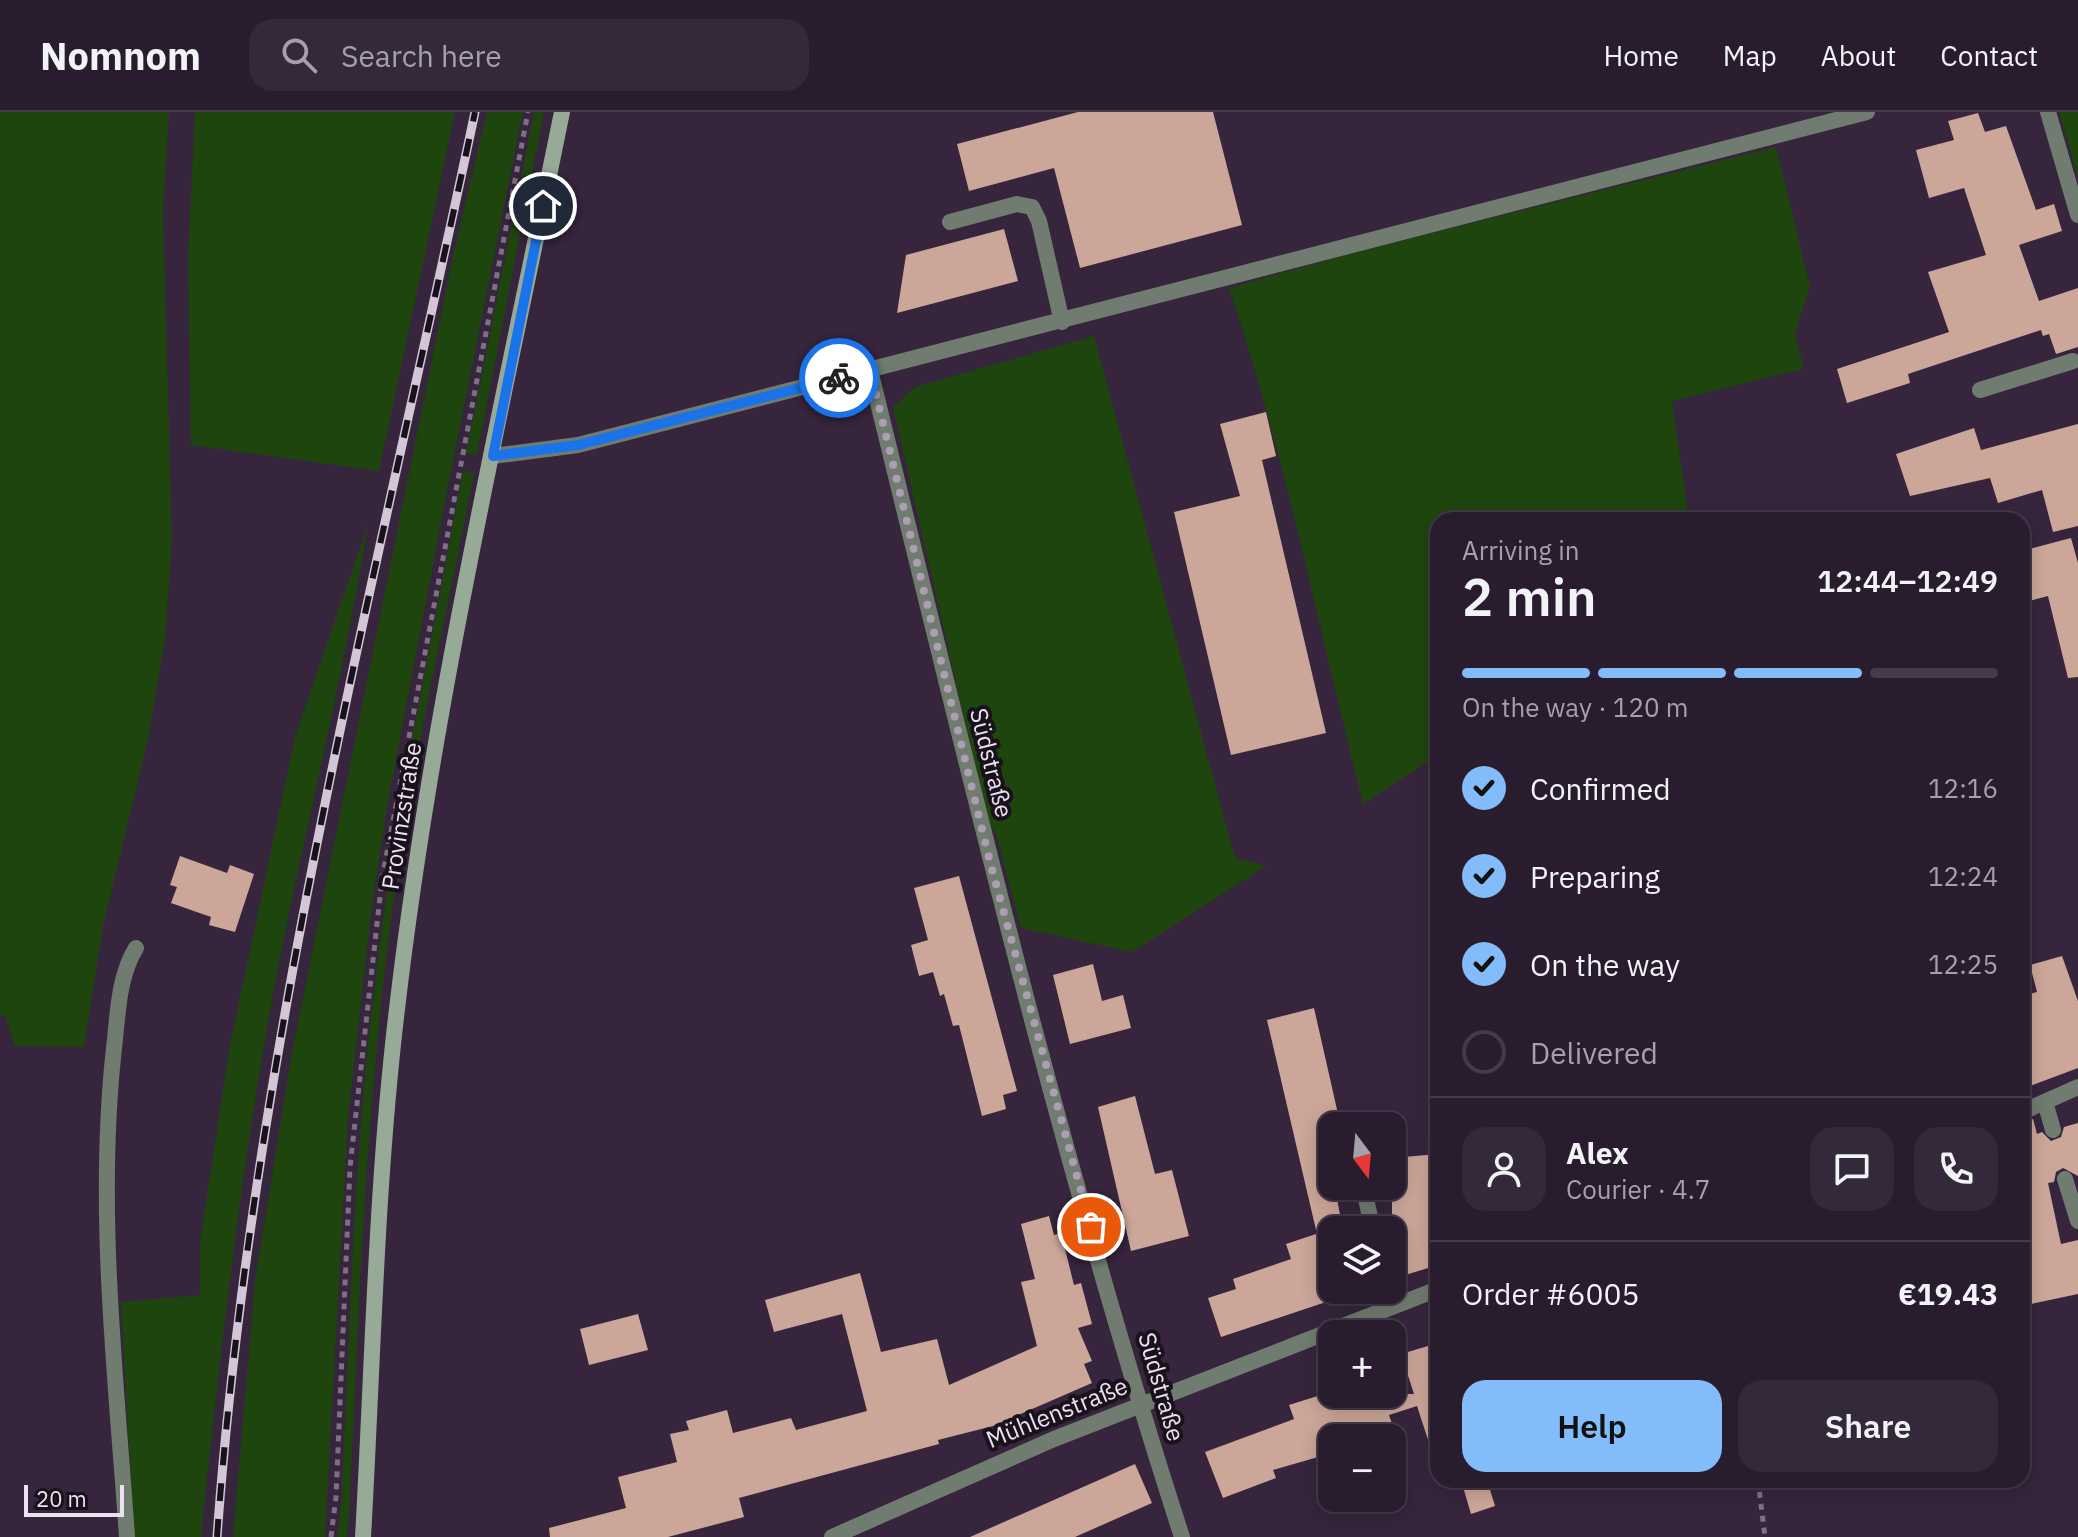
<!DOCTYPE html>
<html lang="en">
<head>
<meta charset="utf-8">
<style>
	:root { --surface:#281c2e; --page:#34293a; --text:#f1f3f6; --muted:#a5a1aa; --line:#443a4a; --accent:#83bcfb }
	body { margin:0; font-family:"IBM Plex Sans",sans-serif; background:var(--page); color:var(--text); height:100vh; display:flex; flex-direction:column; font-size:30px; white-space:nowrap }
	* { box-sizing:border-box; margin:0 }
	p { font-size:26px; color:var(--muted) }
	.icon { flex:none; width:44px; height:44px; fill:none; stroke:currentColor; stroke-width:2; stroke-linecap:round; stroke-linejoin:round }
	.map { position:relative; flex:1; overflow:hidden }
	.side { position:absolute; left:1430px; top:400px; width:600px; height:976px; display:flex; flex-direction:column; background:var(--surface); border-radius:24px; box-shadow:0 4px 20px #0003,0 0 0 2px var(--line) }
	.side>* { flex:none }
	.needle { width:52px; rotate:164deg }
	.controls { position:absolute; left:1318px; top:1000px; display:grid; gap:16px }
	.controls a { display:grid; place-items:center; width:88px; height:88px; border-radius:16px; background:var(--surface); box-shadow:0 4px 20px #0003,0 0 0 2px var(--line); font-size:40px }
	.scale { position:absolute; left:24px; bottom:20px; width:100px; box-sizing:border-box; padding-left:8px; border:4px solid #ece1f1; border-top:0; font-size:22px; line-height:28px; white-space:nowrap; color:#ece1f1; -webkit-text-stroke:6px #19121c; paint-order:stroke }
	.pin { position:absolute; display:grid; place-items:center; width:68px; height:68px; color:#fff; margin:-34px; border:4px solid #fff; border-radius:50%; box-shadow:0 2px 8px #0007 }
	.courier { position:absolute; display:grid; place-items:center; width:80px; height:80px; margin:-40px; border:6px solid #1a73e8; border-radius:50%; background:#fff; color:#222; box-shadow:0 2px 10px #0007 }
	.head em { font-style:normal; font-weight:600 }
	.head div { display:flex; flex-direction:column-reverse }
	.head { display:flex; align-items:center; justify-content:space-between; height:136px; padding:0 32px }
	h1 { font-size:52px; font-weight:600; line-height:60px }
	.bar { display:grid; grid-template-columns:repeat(4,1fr); gap:12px 8px; align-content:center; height:96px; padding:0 32px }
	.bar i { height:10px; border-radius:6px; background:var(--line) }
	.bar .selected { background:var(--accent) }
	.bar p { grid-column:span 4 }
	.line { display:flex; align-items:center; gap:20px; padding:0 32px; border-top:2px solid var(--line) }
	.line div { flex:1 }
	.round { display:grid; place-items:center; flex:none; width:84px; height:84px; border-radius:24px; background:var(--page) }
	ol { padding:0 32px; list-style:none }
	li { display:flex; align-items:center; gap:24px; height:88px }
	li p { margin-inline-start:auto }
	li .icon { padding:8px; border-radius:50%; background:var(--accent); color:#111; stroke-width:4 }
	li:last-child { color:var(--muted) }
	li i { width:44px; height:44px; border:4px solid var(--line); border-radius:50% }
	.button { display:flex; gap:16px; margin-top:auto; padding:16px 32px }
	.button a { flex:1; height:92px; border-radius:24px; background:var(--accent); color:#111; font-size:32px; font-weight:600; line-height:92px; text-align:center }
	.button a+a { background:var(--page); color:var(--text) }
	header { display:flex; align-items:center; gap:48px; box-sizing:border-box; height:112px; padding:0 40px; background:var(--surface); border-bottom:2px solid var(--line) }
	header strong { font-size:38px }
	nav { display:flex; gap:44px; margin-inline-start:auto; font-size:28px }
	.search { width:560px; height:72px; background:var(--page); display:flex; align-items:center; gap:20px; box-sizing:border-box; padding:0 28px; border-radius:24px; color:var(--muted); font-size:30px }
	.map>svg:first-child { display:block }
	.green { fill:#1f450f }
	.building { fill:#cca799 }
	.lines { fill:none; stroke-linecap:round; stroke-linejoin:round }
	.path { stroke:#7e7084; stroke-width:5; stroke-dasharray:6 6; stroke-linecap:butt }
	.service { stroke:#717c71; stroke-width:16 }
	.minor { stroke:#717c71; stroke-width:16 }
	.secondary { stroke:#97aa98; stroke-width:16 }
	.rail-casing { stroke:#d2c6d7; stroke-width:9 }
	.rail { stroke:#19121c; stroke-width:6; stroke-dasharray:18; stroke-linecap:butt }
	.done { stroke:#ac9fb2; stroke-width:8; stroke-dasharray:0 14.4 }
	.route { stroke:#1a73e8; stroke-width:10 }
	.labels { text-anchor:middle; stroke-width:8; stroke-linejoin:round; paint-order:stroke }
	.street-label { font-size:24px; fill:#ece1f1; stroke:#19121c }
</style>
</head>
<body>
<header>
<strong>Nomnom</strong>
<div class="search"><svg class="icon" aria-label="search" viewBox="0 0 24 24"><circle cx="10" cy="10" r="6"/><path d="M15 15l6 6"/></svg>Search here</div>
<nav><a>Home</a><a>Map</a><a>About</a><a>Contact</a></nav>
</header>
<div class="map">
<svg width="2078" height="1425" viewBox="0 0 2078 1425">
	<rect width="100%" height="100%" fill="#36253d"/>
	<path class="green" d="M 0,0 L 169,0 L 163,100 L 172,429 L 165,526 L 148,628 L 103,814 L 84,935 L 15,934 L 5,904 L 0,904 Z
		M 195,0 L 455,0 L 379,359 L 191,333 L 188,146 Z
		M 487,0 L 523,0 L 447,379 L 386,700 L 371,802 L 348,1005 L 325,1425 L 233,1425 L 255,1169 L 292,940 L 453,144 Z
		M 534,0 L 544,0 L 477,343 L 466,342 Z
		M 2059,0 L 2078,0 L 2078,65 Z
		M 1776,35 L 1810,175 L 1795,221 L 1804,257 L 1672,289 L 1689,408 L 1438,408 L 1438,643 L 1363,692 C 1319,519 1286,345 1229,176 L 1368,137 Z
		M 1094,224 L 1235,746 L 1266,754 L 1132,840 L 1021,816 L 996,722 L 988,710 L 893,295 L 915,275 Z
		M 463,359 L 474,361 C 446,507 411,653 392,801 C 365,1003 358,1207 349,1411 L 346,1425 L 337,1425 L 341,1393 C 350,1221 353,1050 374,879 C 394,704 431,532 463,359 Z
		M 368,412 C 342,577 299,739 269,904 C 239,1077 219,1251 201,1425 L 134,1425 L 121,1190 L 200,1183 L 200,1130 L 229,938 L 295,625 Z"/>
	<path class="building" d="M 1078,0 L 1213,0 L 1242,113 L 1080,156 L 1054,56 L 969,79 L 957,32 Z
		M 1978,1 L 1985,20 L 2006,14 L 2036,98 L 2054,92 L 2062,119 L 2019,133 L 2039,189 L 2078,176 L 2078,235 L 2056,242 L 2049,222 L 2043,224 L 2041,218 L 1908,262 L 1910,271 L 1847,291 L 1837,257 L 1949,220 L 1928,160 L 1986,143 L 1964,76 L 1929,86 L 1916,38 L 1954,28 L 1948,9 Z
		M 1004,117 L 1018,169 L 897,201 L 906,143 Z
		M 1266,300 L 1276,344 L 1262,348 L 1326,621 L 1231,643 L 1174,400 L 1240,384 L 1220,312 Z
		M 2078,312 L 2078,414 L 2053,420 L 2042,378 L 1998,391 L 1990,366 L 1910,384 L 1896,342 L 1974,316 L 1981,338 Z
		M 2071,426 L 2078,451 L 2078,565 L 2068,566 L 2048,484 L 2022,491 L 2022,439 Z
		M 180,744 L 227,761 L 230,753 L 254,762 L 235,820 L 209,813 L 211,805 L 171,791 L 177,775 L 170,773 Z
		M 959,764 L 1017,979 L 1003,983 L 1006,997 L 982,1004 L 959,913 L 953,914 L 944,882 L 940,884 L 933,860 L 919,864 L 911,833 L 928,828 L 914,776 Z
		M 2062,844 L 2078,889 L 2078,956 L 2022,977 L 2022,884 L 2037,880 L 2030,853 Z
		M 1093,852 L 1102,889 L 1123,883 L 1131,916 L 1070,932 L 1053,863 Z
		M 1314,896 L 1338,1002 L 1321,1005 L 1343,1118 L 1332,1118 L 1332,1188 L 1221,1225 L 1208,1186 L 1236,1177 L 1233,1167 L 1291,1147 L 1286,1132 L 1328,1118 L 1316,1118 L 1267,908 Z
		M 1135,984 L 1155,1062 L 1172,1058 L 1189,1124 L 1131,1139 L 1098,995 Z
		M 2033,1007 L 2037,1022 L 2042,1020 L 2051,1029 L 2061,1025 L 2064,1015 L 2078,1011 L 2078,1064 L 2063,1056 L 2056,1060 L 2054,1070 L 2048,1071 L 2061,1132 L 2078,1128 L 2078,1182 L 2022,1194 L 2022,1011 Z
		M 1438,1042 L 1438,1153 L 1392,1167 L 1392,1046 Z
		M 1049,1104 L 1054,1123 L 1061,1121 L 1074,1173 L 1081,1171 L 1092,1212 L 1078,1216 L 1092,1249 L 1084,1252 L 1092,1271 L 993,1314 L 938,1328 L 939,1332 L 739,1386 L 744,1405 L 668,1425 L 550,1425 L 549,1416 L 626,1396 L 618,1365 L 677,1350 L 670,1322 L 689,1318 L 686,1309 L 727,1298 L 733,1321 L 791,1306 L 796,1318 L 867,1299 L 842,1202 L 774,1220 L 765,1188 L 860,1161 L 881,1240 L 937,1227 L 949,1273 L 1037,1234 L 1021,1170 L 1035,1167 L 1021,1112 Z
		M 638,1202 L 648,1238 L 589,1253 L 580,1217 Z
		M 1438,1231 L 1438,1339 L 1432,1340 L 1417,1294 L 1389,1303 L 1397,1326 L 1332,1326 L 1332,1341 L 1273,1358 L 1276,1366 L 1223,1386 L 1205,1340 L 1294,1307 L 1289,1293 L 1324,1282 L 1414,1282 L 1401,1242 Z
		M 1135,1352 L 1152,1391 L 1075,1425 L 970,1425 Z
		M 1461,1368 L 1487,1368 L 1495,1394 L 1471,1402 Z"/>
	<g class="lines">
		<path class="path" d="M 1758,1368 L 1765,1425
			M 331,1425 L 336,1385 L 350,1055 L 382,767 L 528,0"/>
		<path class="service" d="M 950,110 L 1017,92 L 1032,95 L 1039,109 L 1062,210
			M 1980,278 L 2073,249
			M 2045,990 L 2053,1018
			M 2065,1067 L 2078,1109
			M 1363,1074 L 1373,1118
			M 1391,1178 L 1396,1193
			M 127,1425 C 116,1263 96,1099 114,936 C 118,903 118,865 136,836"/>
		<path class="minor" d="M 2048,0 L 2078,103
			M 870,258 C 966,649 1058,1042 1182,1425
			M 493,344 L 578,333 L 1867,0
			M 2022,1000 L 2078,975
			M 832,1425 L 1054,1327 L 1438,1177"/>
		<path class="secondary" d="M 363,1425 C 373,1249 376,1072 397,897 C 432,596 502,297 562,0"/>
		<defs>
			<path id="rail" d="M 217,1425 C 252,942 375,472 475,0"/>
		</defs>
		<use href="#rail" class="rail-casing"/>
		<use href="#rail" class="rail"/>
	</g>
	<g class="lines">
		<path class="done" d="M 839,266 L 870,258 L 991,754 L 1091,1115"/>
		<path class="route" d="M 543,94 L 493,344 L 578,333 L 839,266"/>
	</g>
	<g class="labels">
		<g class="street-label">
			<text transform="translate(991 651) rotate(76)" y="8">Südstraße</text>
			<text transform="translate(402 704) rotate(-81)" y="8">Provinzstraße</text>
			<text transform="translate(1161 1275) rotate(74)" y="8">Südstraße</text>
			<text transform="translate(1057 1301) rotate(-22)" y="8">Mühlenstraße</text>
		</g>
	</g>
</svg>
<div class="controls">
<a><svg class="needle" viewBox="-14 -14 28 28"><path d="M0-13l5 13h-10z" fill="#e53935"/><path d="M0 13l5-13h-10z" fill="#a5a1aa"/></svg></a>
<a><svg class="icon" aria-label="layers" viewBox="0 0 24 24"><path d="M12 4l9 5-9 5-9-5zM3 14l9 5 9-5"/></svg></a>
<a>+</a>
<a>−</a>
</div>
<div class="scale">20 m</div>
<div class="pin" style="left:1091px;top:1115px;background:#ea580c"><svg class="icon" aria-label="bag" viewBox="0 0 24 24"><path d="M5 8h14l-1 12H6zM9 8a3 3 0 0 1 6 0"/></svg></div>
<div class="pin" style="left:543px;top:94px;background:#1f2937"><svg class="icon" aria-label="home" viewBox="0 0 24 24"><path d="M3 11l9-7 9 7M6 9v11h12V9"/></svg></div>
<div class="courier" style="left:839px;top:266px"><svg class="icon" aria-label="bike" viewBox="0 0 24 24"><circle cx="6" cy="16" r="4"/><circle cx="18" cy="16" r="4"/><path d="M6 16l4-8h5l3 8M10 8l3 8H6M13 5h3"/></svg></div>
<section class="side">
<div class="head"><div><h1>2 min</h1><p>Arriving in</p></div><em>12:44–12:49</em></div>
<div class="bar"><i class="selected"></i><i class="selected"></i><i class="selected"></i><i></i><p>On the way · 120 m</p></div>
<ol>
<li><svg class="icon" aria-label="check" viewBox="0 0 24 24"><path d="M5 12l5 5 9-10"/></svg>Confirmed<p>12:16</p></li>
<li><svg class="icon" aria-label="check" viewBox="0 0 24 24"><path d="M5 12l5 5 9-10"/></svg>Preparing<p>12:24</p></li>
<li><svg class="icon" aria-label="check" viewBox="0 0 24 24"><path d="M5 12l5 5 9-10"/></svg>On the way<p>12:25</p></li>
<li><i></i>Delivered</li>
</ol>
<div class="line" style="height:144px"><a class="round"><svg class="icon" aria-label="person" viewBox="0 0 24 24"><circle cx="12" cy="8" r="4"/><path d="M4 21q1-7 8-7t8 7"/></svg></a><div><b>Alex</b><p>Courier · 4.7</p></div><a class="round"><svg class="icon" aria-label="chat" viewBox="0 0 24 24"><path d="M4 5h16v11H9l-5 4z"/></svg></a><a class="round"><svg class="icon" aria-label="phone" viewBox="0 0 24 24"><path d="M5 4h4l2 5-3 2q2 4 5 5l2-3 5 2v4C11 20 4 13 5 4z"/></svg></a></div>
<div class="line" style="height:104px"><div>Order #6005</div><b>€19.43</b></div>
<div class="button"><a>Help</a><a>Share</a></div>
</section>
</div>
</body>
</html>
